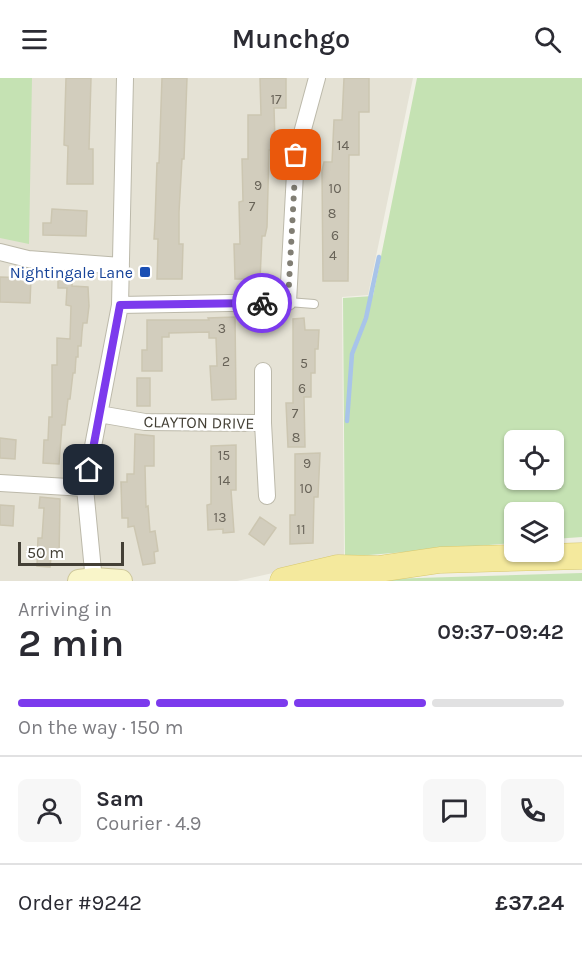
<!DOCTYPE html>
<html lang="en">
<head>
<meta charset="utf-8">
<style>
	:root { --surface:#fff; --page:#f7f7f7; --text:#2b2b33; --muted:#7c7c81; --line:#e1e1e2; --accent:#7c3aed }
	body { margin:0; font-family:Karla,sans-serif; background:var(--page); color:var(--text); height:100vh; display:flex; flex-direction:column; font-size:22px; white-space:nowrap }
	* { box-sizing:border-box; margin:0 }
	p { font-size:20px; color:var(--muted) }
	.icon { flex:none; width:33px; height:33px; fill:none; stroke:currentColor; stroke-width:2; stroke-linecap:round; stroke-linejoin:round }
	.map { position:relative; height:503px; overflow:hidden }
	.sheet { display:flex; flex-direction:column; background:var(--surface); flex:1 }
	.sheet>* { flex:none }
	.fabs { position:absolute; left:504px; top:352px; display:grid; gap:12px }
	.fabs a { display:grid; place-items:center; width:60px; height:60px; border-radius:9px; background:var(--surface); box-shadow:0 2px 4px #0004; font-size:30px }
	.scale { position:absolute; left:18px; bottom:15px; width:106px; box-sizing:border-box; padding-left:6px; border:3px solid #444036; border-top:0; font-size:16px; line-height:21px; white-space:nowrap; color:#444036; -webkit-text-stroke:4px #fff; paint-order:stroke }
	.pin { position:absolute; display:grid; place-items:center; width:51px; height:51px; color:#fff; margin:-26px; border-radius:12px; box-shadow:0 3px 9px #0006 }
	.courier { position:absolute; display:grid; place-items:center; width:60px; height:60px; margin:-30px; border:4px solid #7c3aed; border-radius:50%; background:#fff; color:#222; box-shadow:0 2px 8px #0007 }
	.summary em { font-style:normal; font-weight:600 }
	.summary div { display:flex; flex-direction:column-reverse }
	.summary { display:flex; align-items:center; justify-content:space-between; height:102px; padding:0 18px }
	h1 { font-size:39px; font-weight:600; line-height:45px }
	.bar { display:grid; grid-template-columns:repeat(4,1fr); gap:9px 6px; align-content:center; height:72px; padding:0 18px }
	.bar i { height:8px; border-radius:4px; background:var(--line) }
	.bar .on { background:var(--accent) }
	.bar p { grid-column:span 4 }
	.line { display:flex; align-items:center; gap:15px; padding:0 18px; border-top:2px solid var(--line) }
	.line div { flex:1 }
	.round { display:grid; place-items:center; flex:none; width:63px; height:63px; border-radius:9px; background:var(--page) }
	header { display:flex; justify-content:space-between; align-items:center; height:78px; padding:0 18px; background:var(--surface); font-size:27px; font-weight:600 }
	.map>svg:first-child { display:block }
	.residential { fill:#e5e2d5 }
	.green { fill:#c5e2b3; fill-rule:evenodd }
	.lines { fill:none; stroke-linecap:round; stroke-linejoin:round }
	.stream { stroke:#a8c4e9; stroke-width:4.5 }
	.building { fill:#d2cdbd; stroke:#ccc6b1; stroke-width:1.5 }
	.service-casing { stroke:#bcb9aa; stroke-width:10 }
	.minor-casing { stroke:#bcb9aa; stroke-width:18 }
	.secondary-casing { stroke:#cdc79a; stroke-width:24 }
	.primary-casing { stroke:#d7c86e; stroke-width:27 }
	.service { stroke:#fff; stroke-width:8 }
	.minor { stroke:#fff; stroke-width:16 }
	.secondary { stroke:#f9f5c9; stroke-width:22 }
	.primary { stroke:#f4e99d; stroke-width:26 }
	.done { stroke:#817e74; stroke-width:6; stroke-dasharray:0 10.8 }
	.route { stroke:#7c3aed; stroke-width:8 }
	.transit-dot { fill:#1a4fb4; stroke:#fff; stroke-width:2 }
	.labels { text-anchor:middle; stroke-width:5; stroke-linejoin:round; paint-order:stroke }
	.number-label { font-size:14px; fill:#686358 }
	.transit-label { font-size:16px; fill:#164399; stroke:#fff; text-anchor:end }
	.street-label { font-size:16px; fill:#444036; stroke:#fff }
</style>
</head>
<body>
<header><svg class="icon" aria-label="menu" viewBox="0 0 24 24"><path d="M4 6h16M4 12h16M4 18h16"/></svg>Munchgo<svg class="icon" aria-label="search" viewBox="0 0 24 24"><circle cx="10" cy="10" r="6"/><path d="M15 15l6 6"/></svg></header>
<div class="map">
<svg width="582" height="503" viewBox="0 0 582 503">
	<rect width="100%" height="100%" fill="#f1f0e6"/>
	<path class="residential" d="M 0,0 L 413,0 L 368,217 L 342,219 L 344,479 L 237,503 L 0,503 Z"/>
	<path class="green" d="M 0,0 L 32,0 L 29,166 L 0,160 Z
		M 417,0 L 582,0 L 582,459 L 554,461 L 554,435 L 514,435 L 514,465 L 345,479 L 343,220 L 373,218 ZM 514,363 L 554,363 L 554,402 L 514,402 Z
		M 582,495 L 582,503 L 380,503 L 385,501 Z"/>
	<g class="lines">
		<path class="stream" d="M 347,343 L 352,276 L 366,240 L 379,179"/>
	</g>
	<path class="building" d="M 66,0 L 91,0 L 89,71 L 93,71 L 93,106 L 67,106 L 68,68 L 64,67 Z
		M 162,0 L 187,0 L 184,81 L 182,81 L 179,134 L 179,166 L 183,166 L 182,201 L 157,201 L 158,161 L 154,161 L 155,143 L 157,85 L 159,85 Z
		M 260,0 L 286,0 L 286,30 L 274,30 L 275,63 L 274,72 L 269,72 L 267,149 L 265,158 L 262,158 L 260,201 L 235,201 L 234,166 L 240,166 L 239,124 L 243,123 L 242,81 L 248,81 L 248,37 L 261,37 Z
		M 344,0 L 369,0 L 369,34 L 359,34 L 359,77 L 349,77 L 348,203 L 323,203 L 322,93 L 324,84 L 332,84 L 334,42 L 342,42 Z
		M 52,131 L 87,133 L 86,158 L 43,157 L 43,145 L 51,145 Z
		M 58,196 L 73,197 L 72,208 L 88,209 L 89,228 L 87,245 L 83,245 L 82,254 L 81,268 L 78,268 L 78,279 L 76,279 L 75,295 L 73,295 L 70,321 L 68,321 L 65,347 L 62,347 L 59,386 L 43,385 L 44,362 L 48,362 L 49,339 L 52,339 L 52,287 L 57,287 L 57,260 L 70,261 L 71,228 L 66,227 L 67,210 L 58,210 Z
		M 0,199 L 31,200 L 30,225 L 0,224 Z
		M 235,239 L 236,321 L 212,322 L 210,288 L 217,288 L 216,260 L 209,260 L 209,254 L 169,255 L 169,259 L 162,259 L 162,293 L 142,293 L 142,272 L 147,272 L 147,242 L 209,242 L 208,240 Z
		M 304,240 L 305,252 L 319,252 L 318,271 L 315,271 L 315,295 L 311,295 L 311,319 L 304,319 L 305,369 L 288,369 L 286,325 L 293,325 L 293,241 Z
		M 137,300 L 150,300 L 150,328 L 137,328 Z
		M 135,356 L 154,358 L 154,388 L 145,388 L 146,429 L 148,428 L 150,454 L 155,453 L 158,473 L 154,474 L 155,485 L 143,487 L 134,448 L 128,449 L 128,440 L 122,440 L 121,404 L 127,404 L 127,396 L 134,396 Z
		M 0,360 L 16,362 L 15,381 L 0,380 Z
		M 236,367 L 236,412 L 231,412 L 234,454 L 223,455 L 223,451 L 208,452 L 207,427 L 211,426 L 211,368 Z
		M 320,375 L 318,419 L 314,419 L 313,465 L 290,466 L 290,437 L 295,437 L 295,376 Z
		M 40,419 L 60,421 L 59,479 L 51,479 L 50,489 L 37,488 L 38,460 L 42,460 L 44,430 L 39,430 Z
		M 0,427 L 14,428 L 13,448 L 0,447 Z
		M 260,439 L 276,450 L 264,467 L 249,456 Z"/>
	<g class="lines">
		<defs>
			<path id="service" d="M 288,224 L 314,226"/>
			<path id="minor" d="M 0,174 L 28,181 L 121,188
				M 120,227 L 288,224 L 296,77 L 317,0
				M 263,293 L 263,345 L 267,418
				M 99,336 L 145,344 L 263,345
				M 0,405 L 85,410
				M 94,503 L 85,410 L 120,227 L 125,0"/>
			<path id="secondary" d="M 79,503 L 94,501 L 121,503"/>
			<path id="primary" d="M 283,503 L 338,490 L 378,491 L 440,482 L 582,478"/>
		</defs>
		<use href="#service" class="service-casing"/>
		<use href="#minor" class="minor-casing"/>
		<use href="#secondary" class="secondary-casing"/>
		<use href="#primary" class="primary-casing"/>
		<use href="#service" class="service"/>
		<use href="#minor" class="minor"/>
		<use href="#secondary" class="secondary"/>
		<use href="#primary" class="primary"/>
	</g>
	<g class="lines">
		<path class="done" d="M 262,225 L 288,224 L 296,77"/>
		<path class="route" d="M 89,392 L 120,227 L 262,225"/>
	</g>
	<rect class="transit-dot" x="139" y="188" width="12" height="12" rx="3"/>
	<g class="labels">
		<g class="number-label">
			<text x="276" y="26">17</text>
			<text x="343" y="72">14</text>
			<text x="258" y="112">9</text>
			<text x="335" y="115">10</text>
			<text x="252" y="133">7</text>
			<text x="332" y="140">8</text>
			<text x="335" y="162">6</text>
			<text x="333" y="182">4</text>
			<text x="222" y="255">3</text>
			<text x="226" y="288">2</text>
			<text x="304" y="290">5</text>
			<text x="302" y="315">6</text>
			<text x="295" y="340">7</text>
			<text x="296" y="364">8</text>
			<text x="224" y="382">15</text>
			<text x="307" y="390">9</text>
			<text x="224" y="407">14</text>
			<text x="306" y="415">10</text>
			<text x="220" y="444">13</text>
			<text x="301" y="456">11</text>
		</g>
		<g class="transit-label">
			<text x="133" y="200">Nightingale Lane</text>
		</g>
		<g class="street-label">
			<text transform="translate(199 344) rotate(1)" y="6">CLAYTON DRIVE</text>
		</g>
	</g>
</svg>
<div class="fabs">
<a><svg class="icon" aria-label="locate" viewBox="0 0 24 24"><circle cx="12" cy="12" r="6"/><path d="M12 2v4M12 18v4M2 12h4M18 12h4"/></svg></a>
<a><svg class="icon" aria-label="layers" viewBox="0 0 24 24"><path d="M12 4l9 5-9 5-9-5zM3 14l9 5 9-5"/></svg></a>
</div>
<div class="scale">50 m</div>
<div class="pin" style="left:296px;top:77px;background:#ea580c"><svg class="icon" aria-label="bag" viewBox="0 0 24 24"><path d="M5 8h14l-1 12H6zM9 8a3 3 0 0 1 6 0"/></svg></div>
<div class="pin" style="left:89px;top:392px;background:#1f2937"><svg class="icon" aria-label="home" viewBox="0 0 24 24"><path d="M3 11l9-7 9 7M6 9v11h12V9"/></svg></div>
<div class="courier" style="left:262px;top:225px"><svg class="icon" aria-label="bike" viewBox="0 0 24 24"><circle cx="6" cy="16" r="4"/><circle cx="18" cy="16" r="4"/><path d="M6 16l4-8h5l3 8M10 8l3 8H6M13 5h3"/></svg></div>
</div>
<section class="sheet">
<div class="summary"><div><h1>2 min</h1><p>Arriving in</p></div><em>09:37–09:42</em></div>
<div class="bar"><i class="on"></i><i class="on"></i><i class="on"></i><i></i><p>On the way · 150 m</p></div>
<div class="line" style="height:108px"><a class="round"><svg class="icon" aria-label="person" viewBox="0 0 24 24"><circle cx="12" cy="8" r="4"/><path d="M4 21q1-7 8-7t8 7"/></svg></a><div><b>Sam</b><p>Courier · 4.9</p></div><a class="round"><svg class="icon" aria-label="chat" viewBox="0 0 24 24"><path d="M4 5h16v11H9l-5 4z"/></svg></a><a class="round"><svg class="icon" aria-label="phone" viewBox="0 0 24 24"><path d="M5 4h4l2 5-3 2q2 4 5 5l2-3 5 2v4C11 20 4 13 5 4z"/></svg></a></div>
<div class="line" style="height:78px"><div>Order #9242</div><b>£37.24</b></div>
</section>
</body>
</html>
